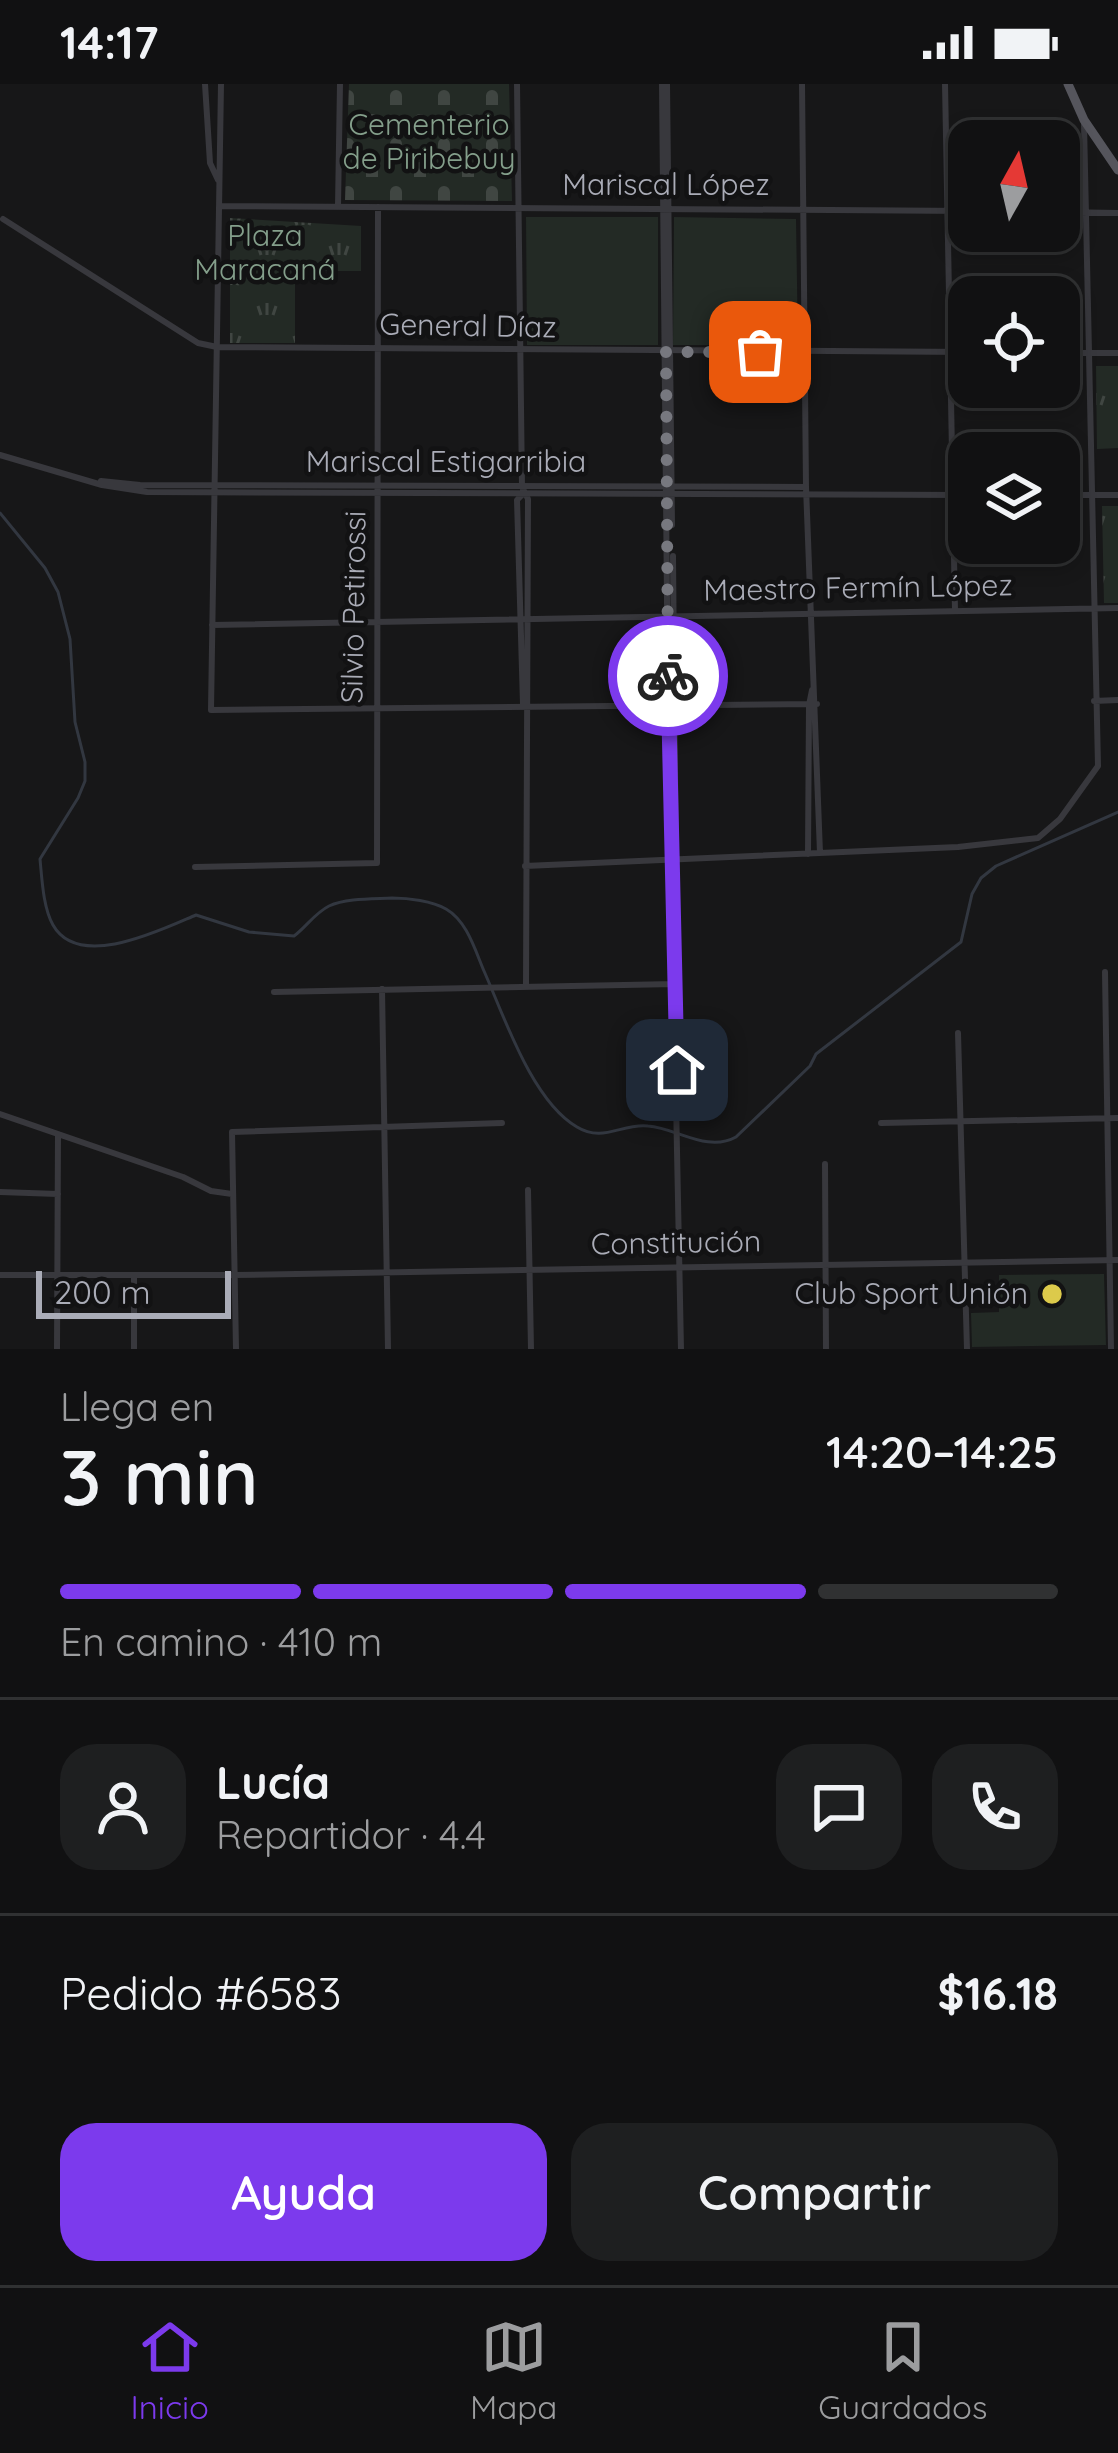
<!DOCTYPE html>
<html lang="es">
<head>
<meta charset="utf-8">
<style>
	:root { --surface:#111112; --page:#1e1f20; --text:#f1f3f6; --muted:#9c9d9f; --line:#303132; --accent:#7c3aed }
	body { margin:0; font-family:Quicksand,sans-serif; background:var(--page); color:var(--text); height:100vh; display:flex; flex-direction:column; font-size:45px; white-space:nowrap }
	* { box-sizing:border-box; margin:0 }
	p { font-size:39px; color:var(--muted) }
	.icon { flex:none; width:66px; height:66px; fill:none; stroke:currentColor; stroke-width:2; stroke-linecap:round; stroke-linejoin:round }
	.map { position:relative; height:1265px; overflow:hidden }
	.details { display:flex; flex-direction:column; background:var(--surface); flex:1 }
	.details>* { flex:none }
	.needle { width:78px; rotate:8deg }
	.tools { position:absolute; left:948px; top:36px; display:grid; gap:24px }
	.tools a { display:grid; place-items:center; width:132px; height:132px; border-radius:24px; background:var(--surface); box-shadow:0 6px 18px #0003,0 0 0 3px var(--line); font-size:60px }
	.scale { position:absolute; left:36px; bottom:30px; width:195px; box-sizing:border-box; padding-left:12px; border:6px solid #aaacb7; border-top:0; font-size:33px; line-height:42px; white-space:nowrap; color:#aaacb7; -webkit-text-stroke:9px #121213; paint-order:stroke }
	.pin { position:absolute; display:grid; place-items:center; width:102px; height:102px; color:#fff; margin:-51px; border-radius:24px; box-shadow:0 6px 18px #0006 }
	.courier { position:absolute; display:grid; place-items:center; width:120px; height:120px; margin:-60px; border:9px solid #7c3aed; border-radius:50%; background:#fff; color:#222; box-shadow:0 3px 15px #0007 }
	.head em { font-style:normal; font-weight:600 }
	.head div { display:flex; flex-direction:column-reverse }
	.head { display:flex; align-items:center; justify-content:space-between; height:204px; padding:0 60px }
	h1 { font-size:78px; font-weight:600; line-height:90px }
	.bar { display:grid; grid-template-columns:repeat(4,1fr); gap:18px 12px; align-content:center; height:144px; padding:0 60px }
	.bar i { height:15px; border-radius:9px; background:var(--line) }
	.bar .selected { background:var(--accent) }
	.bar p { grid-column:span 4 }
	.line { display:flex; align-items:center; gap:30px; padding:0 60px; border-top:3px solid var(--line) }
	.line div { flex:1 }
	.round { display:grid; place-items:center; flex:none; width:126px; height:126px; border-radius:36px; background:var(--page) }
	.cta { display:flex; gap:24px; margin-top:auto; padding:24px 60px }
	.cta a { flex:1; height:138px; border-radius:36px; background:var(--accent); color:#fff; font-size:48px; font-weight:600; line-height:138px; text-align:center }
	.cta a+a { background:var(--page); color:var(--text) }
	.status { display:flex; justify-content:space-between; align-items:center; height:84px; padding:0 60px; background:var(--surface); direction:ltr }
	.status svg { height:33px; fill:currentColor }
	.menu { display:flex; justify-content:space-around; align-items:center; height:168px; border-top:3px solid var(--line); background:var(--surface); font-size:33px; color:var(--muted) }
	.menu a { display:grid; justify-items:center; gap:6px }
	.menu .selected { color:var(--accent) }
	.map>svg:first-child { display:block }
	.grass { fill:#232a25 }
	.cemetery { fill:url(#cemetery-stones) }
	.park { fill:url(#park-tufts) }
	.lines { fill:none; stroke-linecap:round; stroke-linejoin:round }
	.stream { stroke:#323740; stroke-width:3 }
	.minor { stroke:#38383d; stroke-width:6 }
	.major { stroke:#55555c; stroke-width:9 }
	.done { stroke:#77787f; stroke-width:12; stroke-dasharray:0 21.6 }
	.route { stroke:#7c3aed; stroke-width:15 }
	.poi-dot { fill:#dcca4b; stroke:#121213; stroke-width:4.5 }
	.labels { text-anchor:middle; stroke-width:9; stroke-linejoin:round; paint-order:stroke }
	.park-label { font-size:30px; fill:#849f8b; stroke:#121213 }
	.street-label { font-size:30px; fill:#aaacb7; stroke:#121213 }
	.poi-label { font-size:30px; fill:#aaacb7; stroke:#121213; text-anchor:end }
</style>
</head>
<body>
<div class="status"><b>14:17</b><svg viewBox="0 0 49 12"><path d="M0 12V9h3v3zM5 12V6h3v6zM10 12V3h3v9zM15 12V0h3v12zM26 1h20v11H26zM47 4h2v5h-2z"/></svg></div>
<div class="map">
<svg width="1118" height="1265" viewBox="0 0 1118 1265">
	<defs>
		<pattern id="cemetery-stones" width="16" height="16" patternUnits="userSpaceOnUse" patternTransform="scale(3)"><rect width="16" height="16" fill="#232a25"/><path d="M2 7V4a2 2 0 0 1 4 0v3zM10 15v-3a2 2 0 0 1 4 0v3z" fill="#404642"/></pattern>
		<pattern id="park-tufts" width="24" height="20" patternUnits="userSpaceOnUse" patternTransform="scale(3)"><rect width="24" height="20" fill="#232a25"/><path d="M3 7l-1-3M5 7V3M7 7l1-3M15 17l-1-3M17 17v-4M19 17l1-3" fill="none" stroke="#404642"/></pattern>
	</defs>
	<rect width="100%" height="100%" fill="#171718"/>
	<path class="grass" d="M 526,133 L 658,133 L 658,261 L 527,261 Z
		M 674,133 L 796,135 L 798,261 L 673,261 Z
		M 1104,1190 L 1106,1261 L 972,1263 L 971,1229 L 999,1228 L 999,1191 Z"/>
	<path class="cemetery" d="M 349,0 L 509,0 L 512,117 L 345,116 Z"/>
	<path class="park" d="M 230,134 L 361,142 L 361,187 L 295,187 L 295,259 L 230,259 Z
		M 1118,282 L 1118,364 L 1097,365 L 1096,282 Z
		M 1102,422 L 1118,422 L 1118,519 L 1104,519 Z"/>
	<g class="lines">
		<path class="stream" d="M 0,429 L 45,484 L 58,508 L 70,555 L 75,638 L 85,678 L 85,697 L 78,714 L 40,775 C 42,795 43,823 53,841 C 79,887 163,845 196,831 L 249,848 L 294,852 C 306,843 315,829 329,822 C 346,814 373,815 392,814 C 409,814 432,817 446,825 C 467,837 475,866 484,887 C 504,932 532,1017 577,1043 C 603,1059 622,1039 648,1042 C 677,1044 707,1069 736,1053 L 810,982 L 816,970 L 961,858 L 972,810 L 981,794 L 996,782 L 1118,728"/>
		<path class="minor" d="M 205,0 L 210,79 L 218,96
			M 221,0 L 211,626 L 817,620
			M 517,0 L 522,403 L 528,415 L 526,901
			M 662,0 L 668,620 L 681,1265
			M 667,0 L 672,441
			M 802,0 L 806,403 L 820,769
			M 945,0 L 955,526
			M 219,122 L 969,127
			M 338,122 L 340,0
			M 1059,128 L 1118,129
			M 3,135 L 198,259 L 217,263 L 969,268
			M 1059,269 L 1118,269
			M 0,371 L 102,401 L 147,408 L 969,411
			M 101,397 L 140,401 L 806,403
			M 523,410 L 517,416 L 523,620
			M 1059,411 L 1118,411
			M 673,472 L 677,897
			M 212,541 L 1118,524
			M 1094,617 L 1118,616
			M 808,770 L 809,621 L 812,606
			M 525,782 L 958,763 L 1038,754 L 1060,735 L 1098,682 L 1084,40
			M 195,783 L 377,779 L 378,123
			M 1105,888 L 1111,1265
			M 382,905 L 388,1265
			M 274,908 L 675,900
			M 958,949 L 967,1265
			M 0,1030 L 183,1093 L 211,1107 L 232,1110
			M 881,1039 L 1118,1034
			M 825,1080 L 826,1265
			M 528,1106 L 531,1265
			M 0,1108 L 58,1110
			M 0,1191 L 234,1191 L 1118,1176
			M 57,1265 L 58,1050
			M 134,1265 L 134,1191
			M 236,1265 L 232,1048 L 502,1039"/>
		<path class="major" d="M 1068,0 L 1084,36 L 1118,86"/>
	</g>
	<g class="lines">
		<path class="done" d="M 668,592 L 666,268 L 760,268"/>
		<path class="route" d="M 668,592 L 677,986"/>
	</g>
	<circle class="poi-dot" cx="1052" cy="1210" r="12"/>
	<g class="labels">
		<g class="park-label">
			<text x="429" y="51">Cementerio<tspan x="429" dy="34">de Piribebuy</tspan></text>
			<text x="265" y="162">Plaza<tspan x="265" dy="34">Maracaná</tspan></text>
		</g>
		<g class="street-label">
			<text x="666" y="111">Mariscal López</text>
			<text transform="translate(468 242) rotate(1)" y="10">General Díaz</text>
			<text x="446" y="388">Mariscal Estigarribia</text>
			<text transform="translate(858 504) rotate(-1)" y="10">Maestro Fermín López</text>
			<text transform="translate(354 523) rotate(-89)" y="10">Silvio Petirossi</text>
			<text transform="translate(676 1159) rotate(-1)" y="10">Constitución</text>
		</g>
		<g class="poi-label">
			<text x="1028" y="1220">Club Sport Unión</text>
		</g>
	</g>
</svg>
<div class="tools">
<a><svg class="needle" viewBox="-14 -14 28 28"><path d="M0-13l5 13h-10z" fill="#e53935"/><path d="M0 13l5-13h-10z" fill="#9c9d9f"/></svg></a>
<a><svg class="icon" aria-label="locate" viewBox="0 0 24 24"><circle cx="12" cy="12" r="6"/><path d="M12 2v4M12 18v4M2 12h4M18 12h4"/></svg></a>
<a><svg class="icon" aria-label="layers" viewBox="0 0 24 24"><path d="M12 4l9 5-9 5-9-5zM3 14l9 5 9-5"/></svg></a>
</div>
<div class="scale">200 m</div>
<div class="pin" style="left:760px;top:268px;background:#ea580c"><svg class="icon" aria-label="bag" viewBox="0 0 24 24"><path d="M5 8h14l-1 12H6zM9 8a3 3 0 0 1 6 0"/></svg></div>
<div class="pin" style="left:677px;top:986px;background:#1f2937"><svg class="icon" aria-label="home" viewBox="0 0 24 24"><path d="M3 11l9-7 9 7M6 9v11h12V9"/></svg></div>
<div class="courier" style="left:668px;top:592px"><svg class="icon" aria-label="bike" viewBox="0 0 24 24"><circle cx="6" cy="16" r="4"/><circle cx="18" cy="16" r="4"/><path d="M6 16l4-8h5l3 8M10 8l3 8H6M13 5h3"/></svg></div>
</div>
<section class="details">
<div class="head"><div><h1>3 min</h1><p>Llega en</p></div><em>14:20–14:25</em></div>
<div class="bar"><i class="selected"></i><i class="selected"></i><i class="selected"></i><i></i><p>En camino · 410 m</p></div>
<div class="line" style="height:216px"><a class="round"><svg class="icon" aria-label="person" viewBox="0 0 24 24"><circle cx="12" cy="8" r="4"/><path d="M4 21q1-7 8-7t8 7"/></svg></a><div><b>Lucía</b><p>Repartidor · 4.4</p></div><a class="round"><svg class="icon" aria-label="chat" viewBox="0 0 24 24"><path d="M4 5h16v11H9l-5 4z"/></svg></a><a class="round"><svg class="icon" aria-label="phone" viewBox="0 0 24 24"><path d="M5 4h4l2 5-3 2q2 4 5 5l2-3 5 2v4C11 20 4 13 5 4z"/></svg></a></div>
<div class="line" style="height:156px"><div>Pedido #6583</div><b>$16.18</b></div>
<div class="cta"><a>Ayuda</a><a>Compartir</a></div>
</section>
<nav class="menu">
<a class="selected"><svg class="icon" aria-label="home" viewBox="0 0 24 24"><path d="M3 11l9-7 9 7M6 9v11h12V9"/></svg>Inicio</a>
<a><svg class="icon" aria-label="map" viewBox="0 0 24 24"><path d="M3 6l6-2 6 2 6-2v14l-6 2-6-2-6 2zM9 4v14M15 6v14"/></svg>Mapa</a>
<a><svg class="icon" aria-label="saved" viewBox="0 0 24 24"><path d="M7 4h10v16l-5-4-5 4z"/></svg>Guardados</a>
</nav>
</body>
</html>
